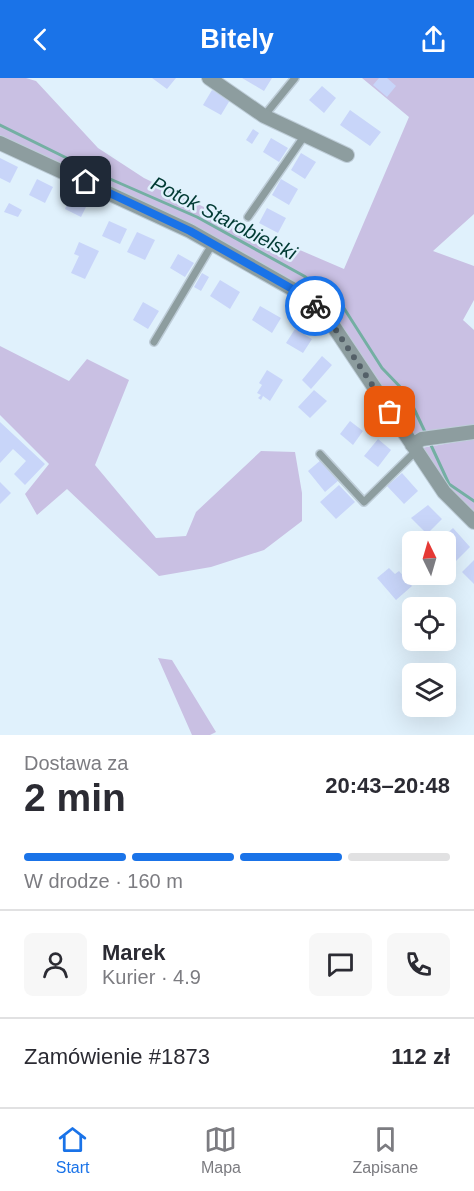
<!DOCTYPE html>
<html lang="pl">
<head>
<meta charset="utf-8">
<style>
	:root { --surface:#fff; --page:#f7f7f7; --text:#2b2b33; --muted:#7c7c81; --line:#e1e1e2; --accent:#1a73e8 }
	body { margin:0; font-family:Arial,sans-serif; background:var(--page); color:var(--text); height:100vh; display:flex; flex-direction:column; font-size:22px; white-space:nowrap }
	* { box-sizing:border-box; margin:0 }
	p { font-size:20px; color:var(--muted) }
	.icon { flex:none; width:33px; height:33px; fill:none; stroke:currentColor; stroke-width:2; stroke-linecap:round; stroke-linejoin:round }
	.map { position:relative; height:657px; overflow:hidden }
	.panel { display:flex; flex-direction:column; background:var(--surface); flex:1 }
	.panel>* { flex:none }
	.needle { width:39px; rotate:355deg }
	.tools { position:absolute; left:402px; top:453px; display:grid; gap:12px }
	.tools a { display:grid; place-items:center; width:54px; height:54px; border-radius:9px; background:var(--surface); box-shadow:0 6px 24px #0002; font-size:30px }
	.pin { position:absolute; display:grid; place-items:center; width:51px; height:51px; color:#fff; margin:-26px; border-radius:12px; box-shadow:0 3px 9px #0006 }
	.courier { position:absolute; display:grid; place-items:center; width:60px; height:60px; margin:-30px; border:4px solid #1a73e8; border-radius:50%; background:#fff; color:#222; box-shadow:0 2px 8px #0007 }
	.summary em { font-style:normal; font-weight:700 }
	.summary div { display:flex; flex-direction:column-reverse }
	.summary { display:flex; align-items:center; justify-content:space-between; height:102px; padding:0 24px }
	h1 { font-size:39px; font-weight:700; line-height:45px }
	.bar { display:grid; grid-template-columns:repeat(4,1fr); gap:9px 6px; align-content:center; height:72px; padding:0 24px }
	.bar i { height:8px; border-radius:4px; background:var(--line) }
	.bar .current { background:var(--accent) }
	.bar p { grid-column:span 4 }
	.line { display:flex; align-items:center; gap:15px; padding:0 24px; border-top:2px solid var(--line) }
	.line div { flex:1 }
	.round { display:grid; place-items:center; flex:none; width:63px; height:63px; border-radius:9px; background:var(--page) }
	header { display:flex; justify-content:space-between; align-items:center; height:78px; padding:0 24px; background:var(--accent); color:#fff; font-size:27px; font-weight:700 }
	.dock { display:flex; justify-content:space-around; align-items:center; height:84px; border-top:2px solid var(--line); background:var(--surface); font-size:16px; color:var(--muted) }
	.dock a { display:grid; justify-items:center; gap:3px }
	.dock .current { color:var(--accent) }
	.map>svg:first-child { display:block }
	.green { fill:#c9c0e3 }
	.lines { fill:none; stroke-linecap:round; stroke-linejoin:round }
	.stream { stroke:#74afa3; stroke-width:3 }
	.building { fill:#c8d5f9 }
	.service-casing { stroke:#becdd8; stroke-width:10 }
	.minor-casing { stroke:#becdd8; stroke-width:16 }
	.service { stroke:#8d9d9f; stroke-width:7 }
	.minor { stroke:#8d9d9f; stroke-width:14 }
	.done { stroke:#546068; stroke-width:6; stroke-dasharray:0 10.8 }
	.route { stroke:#1a73e8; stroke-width:8 }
	.labels { text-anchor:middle; stroke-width:5; stroke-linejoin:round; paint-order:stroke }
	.water-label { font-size:20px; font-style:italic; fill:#013a33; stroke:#e0f1fc }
</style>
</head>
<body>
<header><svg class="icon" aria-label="back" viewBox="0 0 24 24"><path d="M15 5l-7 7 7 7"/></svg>Bitely<svg class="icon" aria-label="share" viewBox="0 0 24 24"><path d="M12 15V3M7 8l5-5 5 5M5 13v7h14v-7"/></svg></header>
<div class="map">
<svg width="474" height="657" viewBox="0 0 474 657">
	<rect width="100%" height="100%" fill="#e0f1fc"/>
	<path class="green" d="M 0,0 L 26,0 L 36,3 L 98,70 L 144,100 L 237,145 L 344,191 L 409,39 L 362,0 L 474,0 L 474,136 L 433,173 L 474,188 L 474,222 L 463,242 L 474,252 L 474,348 L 413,359 L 333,235 L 306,212 L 97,103 L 0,58 Z
		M 0,268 L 69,303 L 87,281 L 129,302 L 95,387 L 156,460 L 186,458 L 196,434 L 261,373 L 295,374 L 302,415 L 302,443 L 264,472 L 211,489 L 159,498 L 67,411 L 37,437 L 25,416 L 49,386 L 0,337 Z
		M 474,361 L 474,437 L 445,407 L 421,370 Z
		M 158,580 L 172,582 L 216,654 L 210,657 L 192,657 Z"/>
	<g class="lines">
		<path class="stream" d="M 0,47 L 101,97 L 197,139 L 304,198 L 340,224 L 382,290 L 407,316 L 426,356
			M 430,365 L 449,406 L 474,423"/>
	</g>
	<path class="building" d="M 152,0 L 176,0 L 167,11 Z
		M 242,0 L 272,0 L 264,13 Z
		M 379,0 L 387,0 L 396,8 L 387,19 L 373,7 Z
		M 322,8 L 336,20 L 324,35 L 309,22 Z
		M 212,12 L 230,22 L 221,37 L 203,27 Z
		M 350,32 L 381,54 L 370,68 L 340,47 Z
		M 253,51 L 259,55 L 252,66 L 246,62 Z
		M 271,60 L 288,70 L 279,84 L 263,74 Z
		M 301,75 L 316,84 L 305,101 L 291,92 Z
		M 0,80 L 18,89 L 10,105 L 0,100 Z
		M 37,101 L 53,109 L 45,125 L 29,117 Z
		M 281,101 L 298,111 L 289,127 L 272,117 Z
		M 71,117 L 87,127 L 81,139 L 65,131 Z
		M 9,125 L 22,132 L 18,139 L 4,134 Z
		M 267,130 L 286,140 L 278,155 L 259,145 Z
		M 109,143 L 127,151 L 120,166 L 102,158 Z
		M 137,154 L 155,162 L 145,182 L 127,174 Z
		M 79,164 L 99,173 L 85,201 L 71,195 L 79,178 L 74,176 Z
		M 178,176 L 194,185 L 185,199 L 170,190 Z
		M 202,195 L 209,199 L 201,213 L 194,209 Z
		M 220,202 L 240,214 L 230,231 L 210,218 Z
		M 143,224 L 159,233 L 148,251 L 133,242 Z
		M 260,228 L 281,240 L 272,255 L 252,242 Z
		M 295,251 L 312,261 L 303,275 L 286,265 Z
		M 322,278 L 332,287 L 311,311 L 302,302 Z
		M 267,292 L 283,302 L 270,323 L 263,318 L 261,322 L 258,320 L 261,317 L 257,315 L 262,307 L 259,305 Z
		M 314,312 L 327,323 L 310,340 L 298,329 Z
		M 350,343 L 363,353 L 353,367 L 340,356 Z
		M 0,344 L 45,386 L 25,407 L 14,396 L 26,383 L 13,371 L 0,385 Z
		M 378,361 L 391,372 L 378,389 L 364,378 Z
		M 321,382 L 339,402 L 325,414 L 308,393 Z
		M 402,395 L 418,413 L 404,426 L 387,408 Z
		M 0,404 L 11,415 L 0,426 Z
		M 339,407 L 355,424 L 336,441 L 320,424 Z
		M 428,427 L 442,441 L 427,456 L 411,440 Z
		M 453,450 L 470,469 L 456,483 L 446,471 L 446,464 L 438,464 Z
		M 474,482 L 474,506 L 462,494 Z
		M 389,490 L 395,496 L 399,493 L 412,508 L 396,522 L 377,500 Z"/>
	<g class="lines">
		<defs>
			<path id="service" d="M 264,38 L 295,0
				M 248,139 L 305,57
				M 154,264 L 213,165
				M 320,376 L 364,424 L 415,374"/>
			<path id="minor" d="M 209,0 L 264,38 L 347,77
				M 0,65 L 190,153 L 303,217 L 328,240 L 444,414 L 474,444
				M 412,367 L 422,361 L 474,354"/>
		</defs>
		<use href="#service" class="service-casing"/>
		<use href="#minor" class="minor-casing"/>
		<use href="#service" class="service"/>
		<use href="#minor" class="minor"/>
	</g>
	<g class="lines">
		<path class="done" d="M 315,228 L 328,240 L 390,334"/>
		<path class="route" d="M 86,104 L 190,153 L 303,217 L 315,228"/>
	</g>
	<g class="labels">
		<g class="water-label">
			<text transform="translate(224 140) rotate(27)" y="7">Potok Starobielski</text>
		</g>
	</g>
</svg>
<div class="tools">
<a><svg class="needle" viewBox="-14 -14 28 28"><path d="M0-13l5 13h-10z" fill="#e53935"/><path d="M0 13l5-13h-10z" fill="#7c7c81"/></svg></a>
<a><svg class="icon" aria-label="locate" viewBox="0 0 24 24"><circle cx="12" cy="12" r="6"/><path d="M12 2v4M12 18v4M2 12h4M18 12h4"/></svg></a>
<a><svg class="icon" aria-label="layers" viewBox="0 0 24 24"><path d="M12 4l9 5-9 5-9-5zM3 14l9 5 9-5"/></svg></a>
</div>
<div class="pin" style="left:390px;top:334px;background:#ea580c"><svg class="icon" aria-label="bag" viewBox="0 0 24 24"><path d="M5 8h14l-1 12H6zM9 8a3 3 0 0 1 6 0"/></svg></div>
<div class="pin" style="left:86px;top:104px;background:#1f2937"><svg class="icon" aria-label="home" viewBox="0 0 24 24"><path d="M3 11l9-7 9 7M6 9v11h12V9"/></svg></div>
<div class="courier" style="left:315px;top:228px"><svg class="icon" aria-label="bike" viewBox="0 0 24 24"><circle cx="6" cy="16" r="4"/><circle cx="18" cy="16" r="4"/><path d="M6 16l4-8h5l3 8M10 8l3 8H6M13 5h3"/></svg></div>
</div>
<section class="panel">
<div class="summary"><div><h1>2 min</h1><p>Dostawa za</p></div><em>20:43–20:48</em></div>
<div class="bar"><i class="current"></i><i class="current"></i><i class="current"></i><i></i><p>W drodze · 160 m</p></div>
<div class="line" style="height:108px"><a class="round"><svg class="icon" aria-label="person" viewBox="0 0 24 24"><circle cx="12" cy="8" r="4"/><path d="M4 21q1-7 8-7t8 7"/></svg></a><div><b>Marek</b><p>Kurier · 4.9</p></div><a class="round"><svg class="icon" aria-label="chat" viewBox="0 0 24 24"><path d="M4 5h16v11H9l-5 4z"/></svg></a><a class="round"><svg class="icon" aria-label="phone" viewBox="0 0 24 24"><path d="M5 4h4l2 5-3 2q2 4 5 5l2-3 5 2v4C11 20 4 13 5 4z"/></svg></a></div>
<div class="line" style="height:78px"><div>Zamówienie #1873</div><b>112 zł</b></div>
</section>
<nav class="dock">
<a class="current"><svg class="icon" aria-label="home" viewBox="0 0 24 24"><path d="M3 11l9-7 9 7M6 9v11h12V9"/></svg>Start</a>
<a><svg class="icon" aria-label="map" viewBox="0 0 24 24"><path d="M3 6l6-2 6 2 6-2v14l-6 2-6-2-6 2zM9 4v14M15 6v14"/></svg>Mapa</a>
<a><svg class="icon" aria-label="saved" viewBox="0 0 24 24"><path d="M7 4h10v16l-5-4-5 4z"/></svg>Zapisane</a>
</nav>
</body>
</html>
